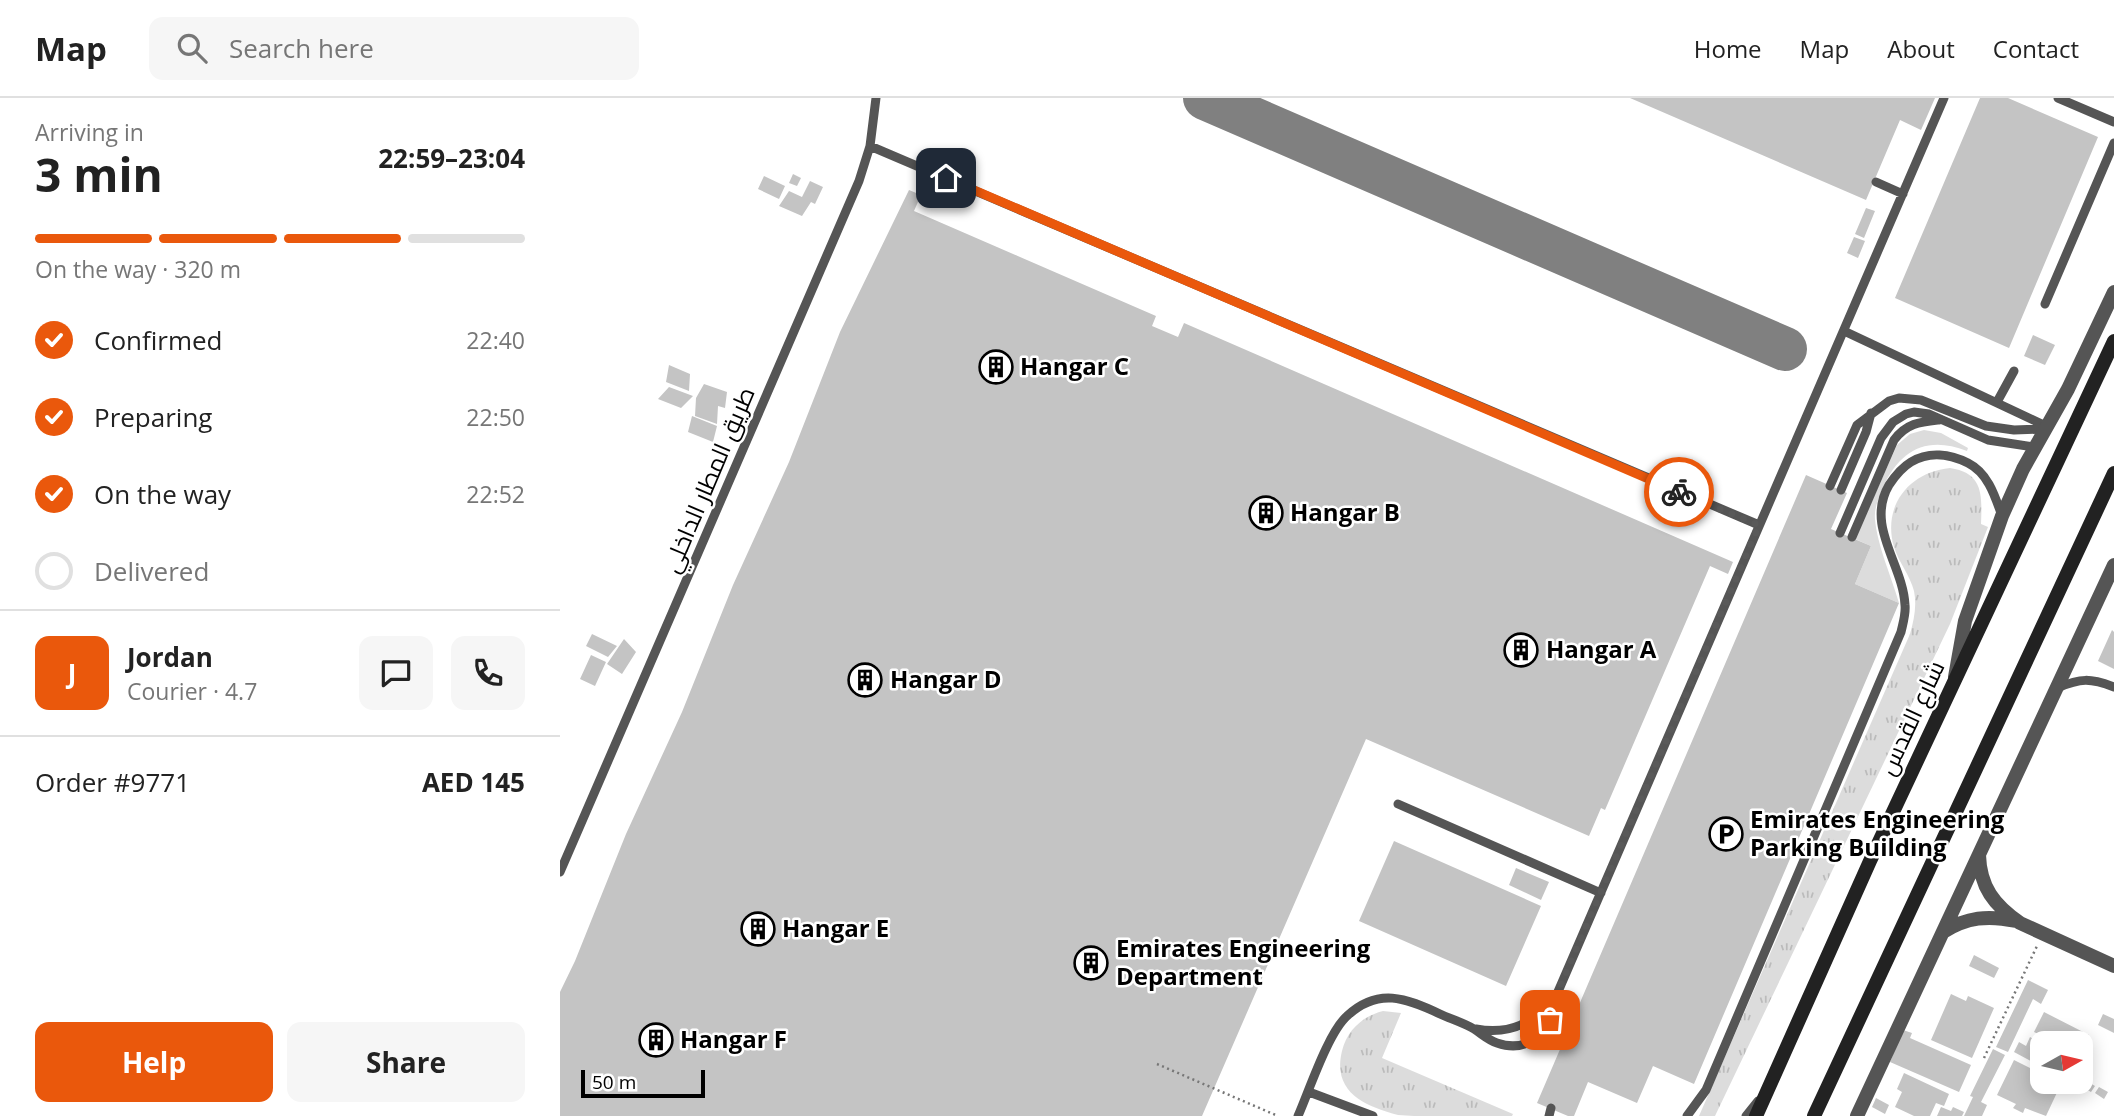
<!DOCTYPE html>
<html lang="en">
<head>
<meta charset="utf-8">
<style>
	:root { --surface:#fff; --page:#f6f6f6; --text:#222; --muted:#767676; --line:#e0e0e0; --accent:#ea580c }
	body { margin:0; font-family:"Open Sans",Cairo,sans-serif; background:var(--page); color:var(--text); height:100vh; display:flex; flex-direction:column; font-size:26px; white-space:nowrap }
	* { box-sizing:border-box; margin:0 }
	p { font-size:23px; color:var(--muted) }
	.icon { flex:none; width:38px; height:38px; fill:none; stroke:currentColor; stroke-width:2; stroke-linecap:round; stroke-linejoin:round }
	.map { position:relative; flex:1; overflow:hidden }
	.drawer { display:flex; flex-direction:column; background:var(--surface); width:560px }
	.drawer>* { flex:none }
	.needle { width:46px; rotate:82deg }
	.controls { position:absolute; left:1470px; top:933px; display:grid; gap:14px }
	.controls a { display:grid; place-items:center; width:63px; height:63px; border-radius:14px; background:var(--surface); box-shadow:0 4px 18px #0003; font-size:35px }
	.scale { position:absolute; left:21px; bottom:18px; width:124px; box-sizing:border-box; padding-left:7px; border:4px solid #000; border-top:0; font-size:19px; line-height:24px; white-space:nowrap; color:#000; -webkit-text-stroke:5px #fff; paint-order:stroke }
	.pin { position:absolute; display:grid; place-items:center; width:60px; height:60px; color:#fff; margin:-30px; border-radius:14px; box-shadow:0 4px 10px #0006 }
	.courier { position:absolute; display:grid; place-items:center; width:70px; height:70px; margin:-35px; border:5px solid #ea580c; border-radius:50%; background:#fff; color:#222; box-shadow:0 2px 9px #0007 }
	.head em { font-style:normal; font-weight:700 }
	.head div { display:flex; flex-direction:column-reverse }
	.head { display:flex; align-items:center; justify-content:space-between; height:119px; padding:0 35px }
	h1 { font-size:46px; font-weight:700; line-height:52px }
	.bar { display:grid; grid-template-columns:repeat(4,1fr); gap:10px 7px; align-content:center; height:84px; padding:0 35px }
	.bar i { height:9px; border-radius:5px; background:var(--line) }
	.bar .selected { background:var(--accent) }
	.bar p { grid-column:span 4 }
	.line { display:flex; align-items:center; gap:18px; padding:0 35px; border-top:2px solid var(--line) }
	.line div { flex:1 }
	.round { display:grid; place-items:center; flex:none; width:74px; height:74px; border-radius:14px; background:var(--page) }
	ol { padding:0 35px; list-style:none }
	li { display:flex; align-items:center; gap:21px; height:77px }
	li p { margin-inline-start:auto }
	li .icon { padding:7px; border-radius:50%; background:var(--accent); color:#fff; stroke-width:4 }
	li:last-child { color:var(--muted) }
	li i { width:38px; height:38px; border:4px solid var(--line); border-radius:50% }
	.primary-button { display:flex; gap:14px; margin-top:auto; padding:14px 35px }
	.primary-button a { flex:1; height:80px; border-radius:14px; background:var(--accent); color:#fff; font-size:28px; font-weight:700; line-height:80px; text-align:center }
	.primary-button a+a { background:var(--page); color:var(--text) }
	header { display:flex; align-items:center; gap:42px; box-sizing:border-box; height:98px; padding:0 35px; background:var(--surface); border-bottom:2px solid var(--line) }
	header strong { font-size:33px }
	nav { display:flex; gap:38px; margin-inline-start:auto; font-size:24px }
	.search { width:490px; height:63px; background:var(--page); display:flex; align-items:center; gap:18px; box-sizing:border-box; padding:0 24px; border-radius:14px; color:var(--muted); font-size:26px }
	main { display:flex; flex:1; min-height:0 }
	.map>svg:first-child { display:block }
	.grass { fill:url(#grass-tufts) }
	.green { fill:#dcdcdc }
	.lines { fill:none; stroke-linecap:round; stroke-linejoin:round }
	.taxiway { stroke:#808080; stroke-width:44 }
	.building { fill:#c4c4c4 }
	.path { stroke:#777; stroke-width:2.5; stroke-dasharray:2 3.5; stroke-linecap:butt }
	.lane { stroke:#555; stroke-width:9 }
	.street { stroke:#555; stroke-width:14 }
	.secondary { stroke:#222; stroke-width:14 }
	.done { stroke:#595959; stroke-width:7; stroke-dasharray:0 12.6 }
	.route { stroke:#ea580c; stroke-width:9 }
	.labels { text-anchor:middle; stroke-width:5; stroke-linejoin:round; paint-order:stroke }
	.poi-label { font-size:24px; font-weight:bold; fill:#000; stroke:#fff; text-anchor:start }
	.street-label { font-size:24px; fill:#000; stroke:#fff }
</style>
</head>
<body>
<header>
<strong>Map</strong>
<div class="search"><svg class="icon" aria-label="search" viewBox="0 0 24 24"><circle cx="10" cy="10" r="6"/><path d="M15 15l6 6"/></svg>Search here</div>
<nav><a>Home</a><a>Map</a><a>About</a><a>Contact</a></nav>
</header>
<main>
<section class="drawer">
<div class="head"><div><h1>3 min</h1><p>Arriving in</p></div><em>22:59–23:04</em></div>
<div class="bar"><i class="selected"></i><i class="selected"></i><i class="selected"></i><i></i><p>On the way · 320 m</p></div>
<ol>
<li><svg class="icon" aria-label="check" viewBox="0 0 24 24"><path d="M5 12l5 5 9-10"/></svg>Confirmed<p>22:40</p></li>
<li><svg class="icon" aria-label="check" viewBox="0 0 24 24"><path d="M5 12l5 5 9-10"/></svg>Preparing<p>22:50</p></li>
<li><svg class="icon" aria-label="check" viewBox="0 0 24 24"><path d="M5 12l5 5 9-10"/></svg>On the way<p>22:52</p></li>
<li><i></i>Delivered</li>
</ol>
<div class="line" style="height:126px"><b class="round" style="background:var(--accent);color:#fff">J</b><div><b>Jordan</b><p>Courier · 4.7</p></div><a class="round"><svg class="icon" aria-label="chat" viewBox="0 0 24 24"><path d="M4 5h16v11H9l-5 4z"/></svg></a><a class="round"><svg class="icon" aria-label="phone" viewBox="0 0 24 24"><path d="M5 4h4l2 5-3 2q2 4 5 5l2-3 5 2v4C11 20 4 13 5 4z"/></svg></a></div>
<div class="line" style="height:91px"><div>Order #9771</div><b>AED 145</b></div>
<div class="primary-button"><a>Help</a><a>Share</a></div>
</section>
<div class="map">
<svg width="1554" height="1018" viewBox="0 0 1554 1018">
	<defs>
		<pattern id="grass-tufts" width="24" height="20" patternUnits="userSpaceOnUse" patternTransform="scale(1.75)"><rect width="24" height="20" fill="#dcdcdc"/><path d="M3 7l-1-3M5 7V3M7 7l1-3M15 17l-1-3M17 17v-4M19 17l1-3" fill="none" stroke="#bbb"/></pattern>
	</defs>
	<rect width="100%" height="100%" fill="#fff"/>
	<path class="grass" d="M 1390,370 C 1424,375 1422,398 1421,426 L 1428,429 L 1390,526 L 1155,1018 L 1139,1018 L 1350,536 C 1354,522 1357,508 1354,493 C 1350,477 1339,465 1334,449 C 1322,408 1349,374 1390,370 Z
		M 823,913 L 841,915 L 822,960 L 953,1016 L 952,1018 C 925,1018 898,1018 871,1018 C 860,1018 848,1018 838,1017 C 804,1008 772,994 782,953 C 787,932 803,918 823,913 Z"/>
	<path class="green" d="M 1364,332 L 1381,335 L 1408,350 L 1407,353 C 1367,337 1340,352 1323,389 C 1319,400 1314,409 1315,421 C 1317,447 1332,480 1339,505 L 1295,486 L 1311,448 L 1295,441 L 1337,347 L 1350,336 Z"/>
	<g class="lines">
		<path class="taxiway" d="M 645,0 L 1225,251"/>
	</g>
	<path class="building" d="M 1070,0 L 1375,0 L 1361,32 L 1340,22 L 1306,102 Z
		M 1420,0 L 1448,0 L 1538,39 L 1449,250 L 1335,200 Z
		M 233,76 L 241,80 L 237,88 L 229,85 Z
		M 204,78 L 225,88 L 219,101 L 198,91 Z
		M 250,83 L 263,89 L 255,106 L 251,104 L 242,118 L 219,108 L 229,93 L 242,99 Z
		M 349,92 L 361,97 L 354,113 L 596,218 L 592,228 L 618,239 L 624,225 L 1173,464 L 1168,476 L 1150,468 L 1045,712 L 1041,710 L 1029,738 L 806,641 L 642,1018 L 0,1018 L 0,894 L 15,863 L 66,736 L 122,614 L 173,487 L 229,364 L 280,234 Z
		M 1306,110 L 1315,113 L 1304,140 L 1295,136 Z
		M 1294,139 L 1305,143 L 1298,160 L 1287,155 Z
		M 1473,237 L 1495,247 L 1485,267 L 1464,258 Z
		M 109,267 L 130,276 L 129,293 L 106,284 Z
		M 144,286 L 167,294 L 165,310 L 158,308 L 157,326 L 135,318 L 136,300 Z
		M 109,289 L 133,298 L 121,310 L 98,301 Z
		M 132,318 L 157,328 L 153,344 L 128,334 Z
		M 1246,377 L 1287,395 L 1271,431 L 1311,448 L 1295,486 L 1339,505 L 1134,986 L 1093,968 L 1077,1005 L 1028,984 L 1014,1018 L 1008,1018 L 977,1005 Z
		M 1552,532 L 1554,534 L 1554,571 L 1538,563 Z
		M 32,536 L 57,548 L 48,559 L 26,548 Z
		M 64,541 L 76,554 L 62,576 L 47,566 Z
		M 31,557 L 46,564 L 35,588 L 20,581 Z
		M 834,743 L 981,808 L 946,888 L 799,823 Z
		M 956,770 L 989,784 L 981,802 L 949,787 Z
		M 1414,857 L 1439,870 L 1434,880 L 1409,868 Z
		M 1468,882 L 1488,892 L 1481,906 L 1473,901 L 1448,954 L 1436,949 Z
		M 1391,896 L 1406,903 L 1408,898 L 1434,910 L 1412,960 L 1371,942 Z
		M 1484,914 L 1529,937 L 1521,954 L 1521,945 L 1484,945 L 1487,940 L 1474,934 Z
		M 1543,916 L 1554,921 L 1554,935 L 1538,927 Z
		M 1343,932 L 1352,935 L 1350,940 L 1411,967 L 1399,994 L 1330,964 Z
		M 1470,939 L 1482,946 L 1482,969 L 1454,954 L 1459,944 L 1466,948 Z
		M 1433,951 L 1445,957 L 1421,1004 L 1427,1007 L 1422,1018 L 1404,1018 L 1413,999 L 1410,998 Z
		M 1454,962 L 1482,976 L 1482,984 L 1501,986 L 1486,1018 L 1465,1010 L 1463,1015 L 1453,1010 L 1456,1006 L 1437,997 Z
		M 1344,975 L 1389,996 L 1384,1008 L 1376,1005 L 1370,1018 L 1354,1018 L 1335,1009 L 1342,994 L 1337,991 Z
		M 1525,982 L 1535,988 L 1531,994 L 1522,989 Z
		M 1539,989 L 1548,994 L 1544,1001 L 1535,995 Z
		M 1316,1000 L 1329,1007 L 1325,1016 L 1312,1009 Z
		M 1381,1009 L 1391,1013 L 1393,1009 L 1404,1014 L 1402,1018 L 1377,1018 Z"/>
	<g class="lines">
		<path class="path" d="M 1424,960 L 1477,848
			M 597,966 L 718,1018"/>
		<path class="lane" d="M 1498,0 L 1554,24
			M 310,48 L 1199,427
			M 1316,84 L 1343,96
			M 1485,206 L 1554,45
			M 1284,233 L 1486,328
			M 1437,304 L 1454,273
			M 1270,388 L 1297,327 L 1329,303 L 1339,300 L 1361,302 L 1426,328 L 1454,332 L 1484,331
			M 1281,392 L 1306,334 L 1311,315
			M 1280,435 L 1321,340 L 1333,324 L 1346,316 L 1354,314 L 1369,316 L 1428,342 L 1474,349
			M 1292,439 L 1334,342 C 1347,325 1360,324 1379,322
			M 1497,590 C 1521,580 1530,580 1554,589
			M 838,706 L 1041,795
			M 0,774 L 299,83 L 310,48 L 316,0
			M 916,931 C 949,937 974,926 994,899
			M 749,994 L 813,1018
			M 738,1018 C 749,993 768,935 787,918 C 818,889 846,900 880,916 C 891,921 904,925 914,931 C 922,936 928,942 937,945 C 975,958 990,925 997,896 L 1384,0
			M 989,1018 L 991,1010
			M 1127,1018 L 1146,992 L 1341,534 C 1343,525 1346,516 1345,507 C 1343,466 1305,428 1329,387 C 1335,378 1341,370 1351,364 C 1369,353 1390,356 1408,365 C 1428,375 1435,398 1442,418
			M 1186,1018 L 1198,1003"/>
		<path class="street" d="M 1395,579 L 1405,523 L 1442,418 L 1463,371 L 1508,291 L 1554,194
			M 1419,757 C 1420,789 1434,807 1460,825 L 1554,868
			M 1383,834 C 1407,819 1428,817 1456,823
			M 1297,1018 L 1554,467"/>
		<path class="secondary" d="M 1196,1018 L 1310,763 L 1554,243
			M 1254,1018 L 1554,375"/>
	</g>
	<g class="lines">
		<path class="done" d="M 990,922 L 997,896 L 1199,427 L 1119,394"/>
		<path class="route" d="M 386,80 L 1119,394"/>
	</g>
	<defs>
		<symbol id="building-ring" viewBox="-11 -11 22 22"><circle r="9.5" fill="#fff" stroke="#000" stroke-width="1.5"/><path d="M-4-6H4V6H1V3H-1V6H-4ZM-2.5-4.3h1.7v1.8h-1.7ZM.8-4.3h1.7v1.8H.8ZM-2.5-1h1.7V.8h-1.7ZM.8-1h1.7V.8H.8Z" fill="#000"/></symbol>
		<symbol id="parking-ring" viewBox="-11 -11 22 22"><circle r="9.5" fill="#fff" stroke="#000" stroke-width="1.5"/><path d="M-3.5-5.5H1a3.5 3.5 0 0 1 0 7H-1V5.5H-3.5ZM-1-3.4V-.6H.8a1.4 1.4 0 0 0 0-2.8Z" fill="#000"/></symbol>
	</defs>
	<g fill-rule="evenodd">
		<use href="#building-ring" x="417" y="250" width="38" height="38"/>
		<use href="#building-ring" x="687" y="396" width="38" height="38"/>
		<use href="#building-ring" x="942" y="533" width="38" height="38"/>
		<use href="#building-ring" x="286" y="563" width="38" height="38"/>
		<use href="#parking-ring" x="1147" y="717" width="38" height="38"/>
		<use href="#building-ring" x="179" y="812" width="38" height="38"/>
		<use href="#building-ring" x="512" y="846" width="38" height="38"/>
		<use href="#building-ring" x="77" y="923" width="38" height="38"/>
	</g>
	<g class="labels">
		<g class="poi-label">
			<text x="460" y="277">Hangar C</text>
			<text x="730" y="423">Hangar B</text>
			<text x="986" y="560">Hangar A</text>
			<text x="330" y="590">Hangar D</text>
			<text x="1190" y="730">Emirates Engineering<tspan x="1190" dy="28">Parking Building</tspan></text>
			<text x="222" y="839">Hangar E</text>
			<text x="556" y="859">Emirates Engineering<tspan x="556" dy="28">Department</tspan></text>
			<text x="120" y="950">Hangar F</text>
		</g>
		<g class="street-label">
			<text transform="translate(149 382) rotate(-67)" y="8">طريق المطار الداخلي</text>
			<text transform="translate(1352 620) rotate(-65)" y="8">شارع القدس</text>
		</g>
	</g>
</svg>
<div class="controls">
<a><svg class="needle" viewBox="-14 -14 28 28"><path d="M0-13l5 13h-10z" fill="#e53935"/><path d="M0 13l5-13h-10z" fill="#767676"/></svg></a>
</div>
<div class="scale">50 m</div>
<div class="pin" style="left:990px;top:922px;background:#ea580c"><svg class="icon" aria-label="bag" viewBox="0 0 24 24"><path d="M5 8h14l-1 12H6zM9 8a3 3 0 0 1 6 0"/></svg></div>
<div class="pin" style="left:386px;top:80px;background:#1f2937"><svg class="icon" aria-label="home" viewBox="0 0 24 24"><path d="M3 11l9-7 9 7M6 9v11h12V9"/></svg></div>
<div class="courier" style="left:1119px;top:394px"><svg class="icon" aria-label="bike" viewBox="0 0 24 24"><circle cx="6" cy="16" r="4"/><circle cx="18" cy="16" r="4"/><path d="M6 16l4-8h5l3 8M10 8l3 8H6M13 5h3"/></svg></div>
</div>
</main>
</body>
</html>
